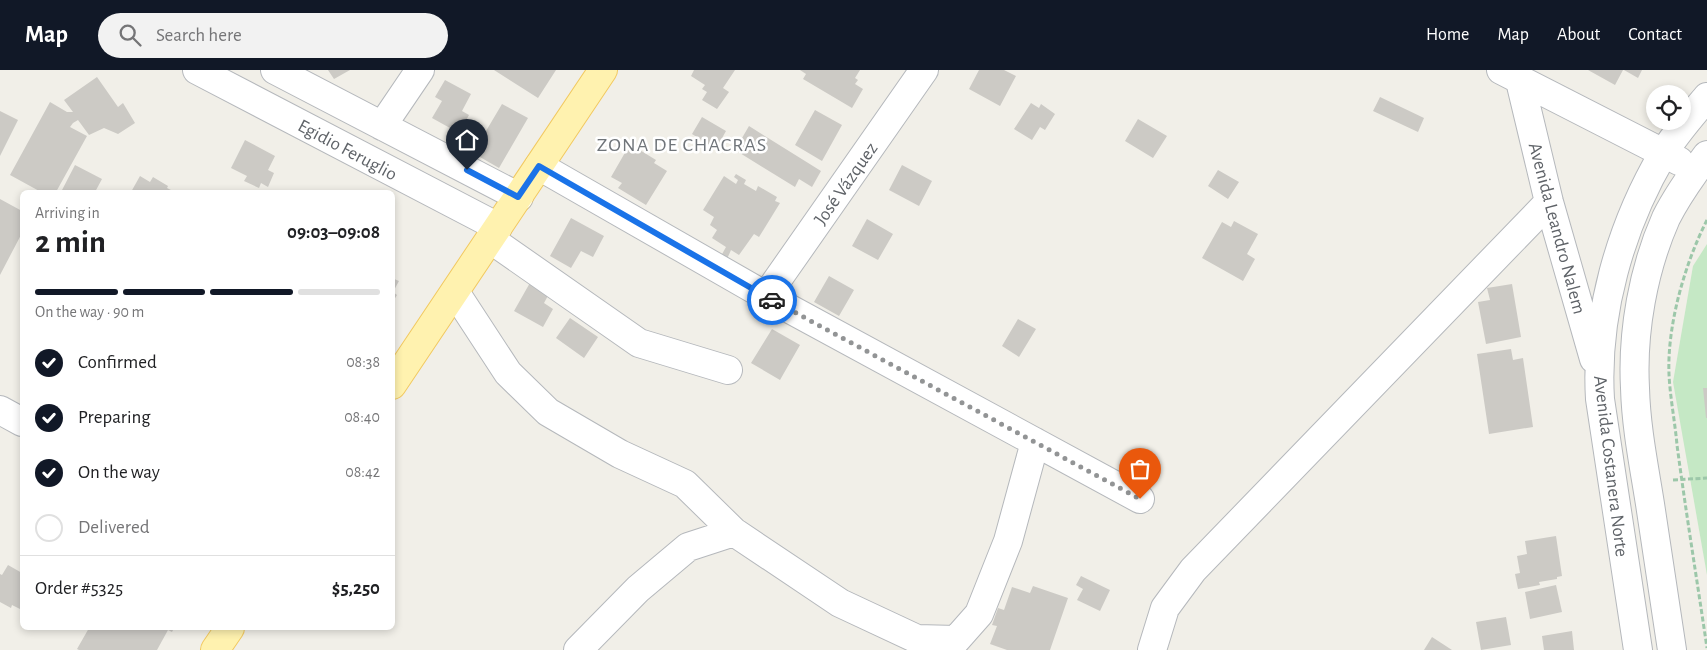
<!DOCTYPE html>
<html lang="en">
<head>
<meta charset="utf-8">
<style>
	:root { --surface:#fff; --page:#f2f2f2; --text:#202124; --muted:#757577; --line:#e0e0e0; --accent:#111827 }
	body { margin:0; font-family:"Alegreya Sans",sans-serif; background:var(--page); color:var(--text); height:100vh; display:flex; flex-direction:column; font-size:19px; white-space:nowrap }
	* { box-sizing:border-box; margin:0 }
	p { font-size:16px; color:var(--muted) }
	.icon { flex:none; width:28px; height:28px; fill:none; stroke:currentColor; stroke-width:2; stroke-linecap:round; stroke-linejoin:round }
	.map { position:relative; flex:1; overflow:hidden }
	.drawer { position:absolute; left:20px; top:120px; width:375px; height:440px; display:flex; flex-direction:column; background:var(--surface); border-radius:8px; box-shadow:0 2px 8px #0003 }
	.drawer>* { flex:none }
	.fabs { position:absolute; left:1646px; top:15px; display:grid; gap:10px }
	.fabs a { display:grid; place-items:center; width:45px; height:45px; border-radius:50%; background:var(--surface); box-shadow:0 2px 8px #0003; font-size:25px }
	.pin { position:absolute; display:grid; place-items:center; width:42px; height:42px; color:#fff; margin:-51px -21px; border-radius:50% 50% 50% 0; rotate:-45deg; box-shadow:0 0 5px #0007 }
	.pin .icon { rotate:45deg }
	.courier { position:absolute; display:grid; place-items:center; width:50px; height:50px; margin:-25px; border:4px solid #1a73e8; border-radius:50%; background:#fff; color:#222; box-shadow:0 1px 6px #0007 }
	.head em { font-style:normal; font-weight:700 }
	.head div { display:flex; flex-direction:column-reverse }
	.head { display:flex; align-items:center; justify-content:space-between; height:85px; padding:0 15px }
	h1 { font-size:32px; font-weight:700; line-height:38px }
	.bar { display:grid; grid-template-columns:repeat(4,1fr); gap:8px 5px; align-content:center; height:60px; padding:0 15px }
	.bar i { height:6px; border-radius:4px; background:var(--line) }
	.bar .on { background:var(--accent) }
	.bar p { grid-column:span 4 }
	.line { display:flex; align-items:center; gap:12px; padding:0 15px; border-top:1px solid var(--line) }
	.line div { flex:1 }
	ol { padding:0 15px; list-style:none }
	li { display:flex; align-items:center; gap:15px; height:55px }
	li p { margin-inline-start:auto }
	li .icon { padding:5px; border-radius:50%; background:var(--accent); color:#fff; stroke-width:4 }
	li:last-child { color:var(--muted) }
	li i { width:28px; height:28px; border:2px solid var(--line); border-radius:50% }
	header { display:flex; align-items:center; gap:30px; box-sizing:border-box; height:70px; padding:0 25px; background:var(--accent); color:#fff }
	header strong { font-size:24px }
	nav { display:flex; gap:28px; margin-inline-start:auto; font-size:18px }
	.search { width:350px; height:45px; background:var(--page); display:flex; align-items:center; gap:12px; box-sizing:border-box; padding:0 18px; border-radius:28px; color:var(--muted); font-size:19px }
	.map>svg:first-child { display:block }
	.green { fill:#c5e8c5 }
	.building { fill:#cccac5 }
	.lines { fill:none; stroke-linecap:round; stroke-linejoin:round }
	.minor-casing { stroke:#b5b8bc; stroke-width:30 }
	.major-casing { stroke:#f2c960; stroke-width:30 }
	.path { stroke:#9cc7a9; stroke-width:3; stroke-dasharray:5 2.5; stroke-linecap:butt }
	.minor { stroke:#fff; stroke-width:28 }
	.major { stroke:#fff2af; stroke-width:28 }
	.done { stroke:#929495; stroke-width:5; stroke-dasharray:0 9 }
	.route { stroke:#1a73e8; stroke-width:6 }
	.labels { text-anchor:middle; stroke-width:5; stroke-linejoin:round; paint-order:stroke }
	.street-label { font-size:19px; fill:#5f6368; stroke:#fff }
	.neighbourhood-label { font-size:20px; letter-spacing:1px; fill:#70757a; stroke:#fff }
</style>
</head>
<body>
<header>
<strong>Map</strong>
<div class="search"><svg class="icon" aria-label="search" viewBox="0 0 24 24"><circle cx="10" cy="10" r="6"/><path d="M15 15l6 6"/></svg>Search here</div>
<nav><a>Home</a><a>Map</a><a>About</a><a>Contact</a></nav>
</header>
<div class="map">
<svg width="1707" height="580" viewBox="0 0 1707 580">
	<rect width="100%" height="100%" fill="#f1efe8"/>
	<path class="green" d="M 1707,174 L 1707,505 L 1673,312 L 1693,196 Z"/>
	<path class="building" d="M 328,0 L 350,0 L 334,9 Z
		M 494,0 L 556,0 L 538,28 Z
		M 694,0 L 735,0 L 723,18 L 729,22 L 717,39 L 702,30 L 707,22 L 702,19 L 705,15 L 691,6 Z
		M 800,0 L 860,0 L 855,8 L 858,10 L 855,14 L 863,19 L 852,38 L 803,9 L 806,4 Z
		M 979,0 L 1004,0 L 1016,6 L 1000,36 L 969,19 Z
		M 1588,0 L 1623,0 L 1615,15 Z
		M 1624,0 L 1642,0 L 1638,8 Z
		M 97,7 L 118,37 L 123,33 L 135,53 L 118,64 L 104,58 L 89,65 L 78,50 L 73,53 L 70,57 L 87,66 L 56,122 L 41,122 L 10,105 L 50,32 L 67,42 L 73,42 L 64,30 Z
		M 445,10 L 471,24 L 462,41 L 469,45 L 459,63 L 432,48 L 442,31 L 435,27 Z
		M 1380,27 L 1424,48 L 1418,62 L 1373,41 Z
		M 1031,33 L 1039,38 L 1041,34 L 1055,44 L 1045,60 L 1040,57 L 1032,70 L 1014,59 Z
		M 502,34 L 528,48 L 499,98 L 473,83 Z
		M 815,40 L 842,55 L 822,91 L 795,75 Z
		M 0,41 L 18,50 L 0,86 Z
		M 702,47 L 726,61 L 716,79 L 692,64 Z
		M 1138,49 L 1167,66 L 1153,88 L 1125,71 Z
		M 749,56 L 821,101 L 812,117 L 799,109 L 795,117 L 735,80 Z
		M 245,70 L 275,86 L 268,100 L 274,103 L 268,117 L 261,113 L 259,118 L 244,111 L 247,106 L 231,98 Z
		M 630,74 L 656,90 L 654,93 L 667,101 L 646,135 L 618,118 L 622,113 L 611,107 Z
		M 75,95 L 102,109 L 95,122 L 61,122 Z
		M 902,95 L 932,111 L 919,136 L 889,120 Z
		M 1218,100 L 1239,112 L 1228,129 L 1208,116 Z
		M 736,104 L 746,110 L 744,114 L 756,121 L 758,116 L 777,127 L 775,131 L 780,133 L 759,167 L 754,164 L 739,185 L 731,180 L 727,189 L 721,186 L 726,177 L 712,168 L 717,160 L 710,155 L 714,147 L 703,140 L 724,106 L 736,114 L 738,110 L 734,107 Z
		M 140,106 L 150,112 L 153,107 L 168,116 L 167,118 L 175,122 L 131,122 Z
		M 0,129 L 22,141 L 22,163 L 0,205 Z
		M 571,148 L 604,166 L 593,187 L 581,181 L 571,198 L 550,186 Z
		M 867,149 L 893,164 L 878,190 L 852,176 Z
		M 1234,151 L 1258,164 L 1247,184 L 1255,189 L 1243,211 L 1202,188 L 1222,152 L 1231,157 Z
		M 829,206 L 854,220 L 839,246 L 814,232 Z
		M 392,208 L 399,211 L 393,222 L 397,225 L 392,233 Z
		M 531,211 L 550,222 L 544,233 L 553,239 L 543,257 L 514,241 Z
		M 1512,214 L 1521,267 L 1486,274 L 1478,232 L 1490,230 L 1487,218 Z
		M 570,248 L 598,267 L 584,288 L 556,268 Z
		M 1018,249 L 1036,259 L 1019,287 L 1002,276 Z
		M 772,259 L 800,275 L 780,310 L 751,293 Z
		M 1511,279 L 1513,290 L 1523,288 L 1533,357 L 1489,364 L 1477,284 Z
		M 1703,318 L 1707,318 L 1707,348 L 1706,348 Z
		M 1556,466 L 1562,506 L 1557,507 L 1557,509 L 1539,512 L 1540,515 L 1518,519 L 1515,504 L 1520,503 L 1517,486 L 1527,484 L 1525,471 Z
		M 8,495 L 22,503 L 22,540 L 12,535 L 11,538 L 0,532 L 0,504 L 2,505 Z
		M 1081,506 L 1110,520 L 1100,541 L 1077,530 L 1083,519 L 1076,515 Z
		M 1556,515 L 1562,542 L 1530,549 L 1525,522 Z
		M 1033,516 L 1068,528 L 1050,580 L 1007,580 L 990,574 L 997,556 L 992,555 L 998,538 L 1004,540 L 1012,517 L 1030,523 Z
		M 1506,547 L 1511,575 L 1481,580 L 1476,552 Z
		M 89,558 L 174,558 L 172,562 L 168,560 L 157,580 L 79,580 L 77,579 Z
		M 1572,561 L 1574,580 L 1544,580 L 1542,566 Z
		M 1432,567 L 1452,580 L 1424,580 Z"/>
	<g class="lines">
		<defs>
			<path id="minor" d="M 197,0 L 498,157
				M 275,0 L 519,127
				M 1501,0 L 1679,91
				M 1520,11 L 1549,132 L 1594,289
				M 382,56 L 420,0
				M 539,96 L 766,226 L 1140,429
				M 490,169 L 639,273 L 728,300
				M 455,222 L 508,303 L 548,342 L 620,384 L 685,414 L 734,462
				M 766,226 L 924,0
				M 0,340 L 22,352
				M 578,580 L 638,519 L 688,477 L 734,462 L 840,533 L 917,569 L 956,570 L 979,544 L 1008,471 L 1035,372
				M 1152,580 L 1165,538 L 1193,500 L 1549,132
				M 1638,580 L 1600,329 C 1595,245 1620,157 1663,84 C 1675,64 1692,45 1707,27
				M 1672,580 C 1665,531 1657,483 1650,434 C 1644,396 1636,357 1635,318 C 1632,262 1643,200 1666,148 C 1677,126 1692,105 1707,85"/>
			<path id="major" d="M 392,315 L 603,0
				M 215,580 L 230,558"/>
		</defs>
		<use href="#minor" class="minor-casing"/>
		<use href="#major" class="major-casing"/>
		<path class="path" d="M 1707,150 C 1685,193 1667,255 1669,304 C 1670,327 1675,352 1677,375 C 1686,443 1697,510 1707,578
			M 1673,410 L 1707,408"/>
		<use href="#minor" class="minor"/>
		<use href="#major" class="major"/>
	</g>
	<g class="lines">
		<path class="done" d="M 772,230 L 1140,429"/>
		<path class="route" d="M 467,100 L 518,127 L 539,96 L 772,230"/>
	</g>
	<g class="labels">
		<g class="street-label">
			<text transform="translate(348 79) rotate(28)" y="7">Egidio Feruglio</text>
			<text transform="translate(845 113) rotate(-55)" y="7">José Vázquez</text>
			<text transform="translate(1558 158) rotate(75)" y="7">Avenida Leandro Nalem</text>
			<text transform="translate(1612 396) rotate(83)" y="7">Avenida Costanera Norte</text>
		</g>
		<g class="neighbourhood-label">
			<text x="682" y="81">ZONA DE CHACRAS</text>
		</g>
	</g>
</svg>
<div class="fabs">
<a><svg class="icon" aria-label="locate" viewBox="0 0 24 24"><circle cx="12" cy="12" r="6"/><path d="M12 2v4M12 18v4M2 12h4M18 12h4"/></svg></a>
</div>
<div class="pin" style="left:1140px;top:429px;background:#ea580c"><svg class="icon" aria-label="bag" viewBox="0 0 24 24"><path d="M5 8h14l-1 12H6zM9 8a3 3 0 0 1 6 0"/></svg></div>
<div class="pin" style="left:467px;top:100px;background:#1f2937"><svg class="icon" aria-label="home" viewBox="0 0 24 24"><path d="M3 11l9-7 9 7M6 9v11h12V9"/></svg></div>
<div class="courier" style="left:772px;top:230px"><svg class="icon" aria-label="car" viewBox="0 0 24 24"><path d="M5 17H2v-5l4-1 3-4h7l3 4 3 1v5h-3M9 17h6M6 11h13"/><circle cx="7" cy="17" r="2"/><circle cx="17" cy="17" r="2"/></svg></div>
<section class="drawer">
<div class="head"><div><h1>2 min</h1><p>Arriving in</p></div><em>09:03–09:08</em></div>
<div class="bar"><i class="on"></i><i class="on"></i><i class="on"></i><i></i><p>On the way · 90 m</p></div>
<ol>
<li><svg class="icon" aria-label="check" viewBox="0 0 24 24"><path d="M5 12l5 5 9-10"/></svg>Confirmed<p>08:38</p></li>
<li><svg class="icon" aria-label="check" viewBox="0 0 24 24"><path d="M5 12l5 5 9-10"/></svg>Preparing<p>08:40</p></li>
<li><svg class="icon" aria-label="check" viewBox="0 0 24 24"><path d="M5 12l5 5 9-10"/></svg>On the way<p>08:42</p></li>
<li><i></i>Delivered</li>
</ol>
<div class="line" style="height:65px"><div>Order #5325</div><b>$5,250</b></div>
</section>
</div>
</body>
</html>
